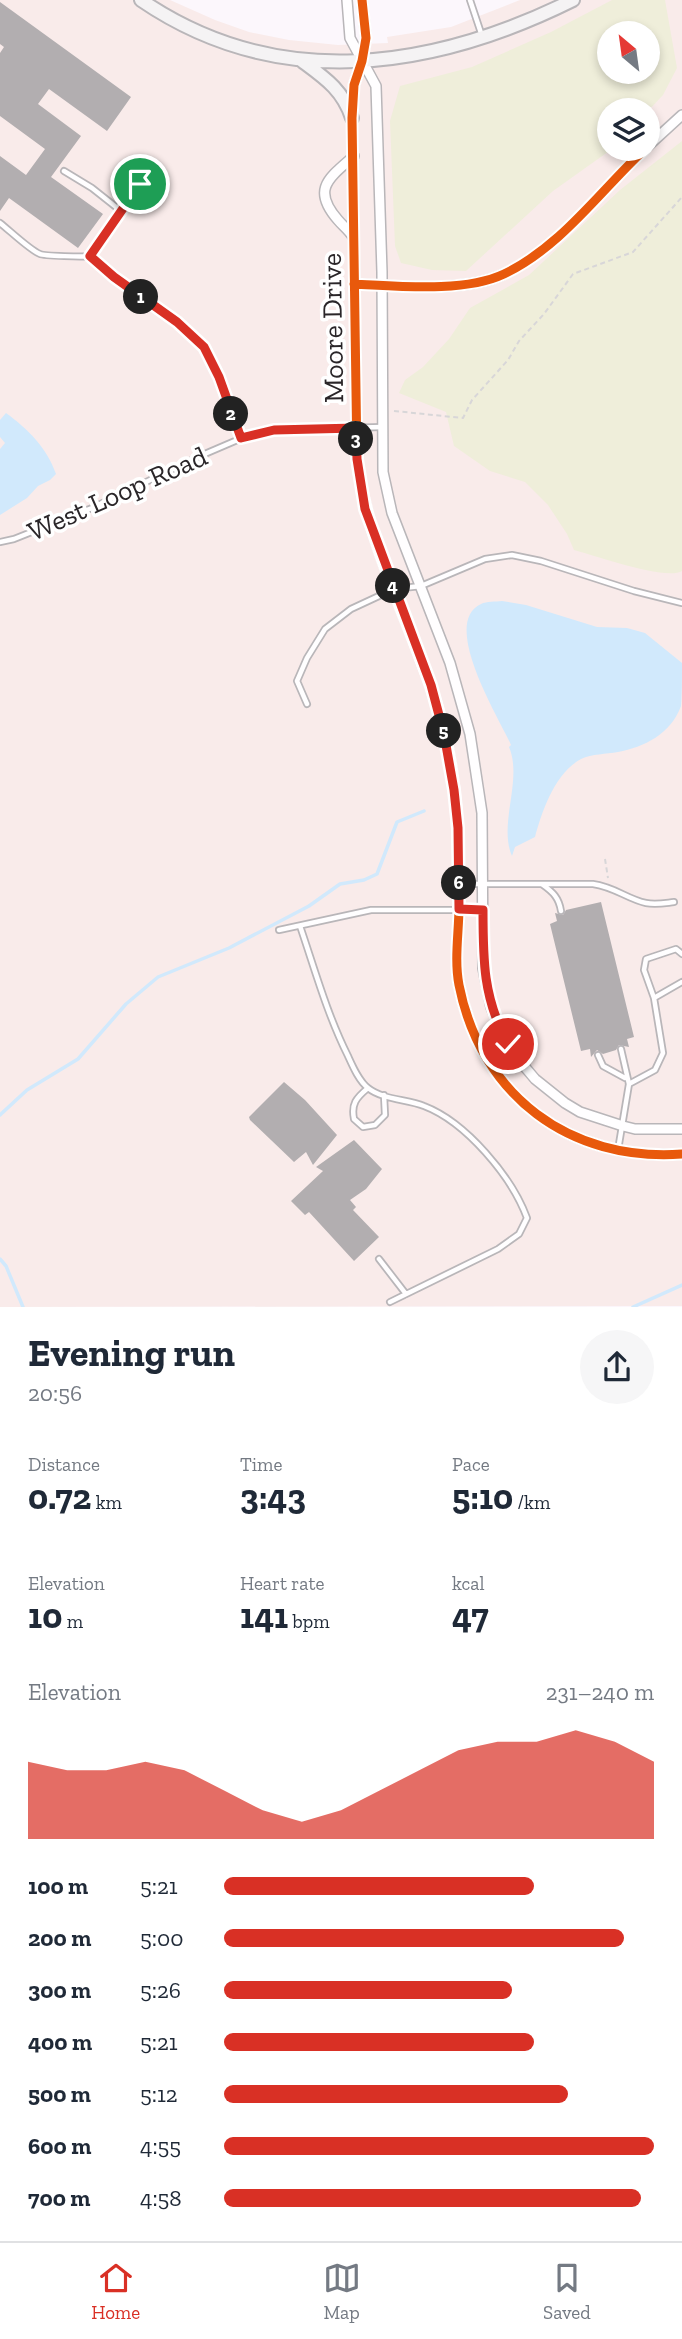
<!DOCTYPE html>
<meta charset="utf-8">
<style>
:root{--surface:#fff;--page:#f6f6f7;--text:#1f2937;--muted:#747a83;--line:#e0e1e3;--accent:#d93025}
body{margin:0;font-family:"Zilla Slab",serif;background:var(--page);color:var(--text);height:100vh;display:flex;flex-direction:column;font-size:26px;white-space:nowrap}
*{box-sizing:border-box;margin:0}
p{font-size:23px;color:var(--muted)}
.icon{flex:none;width:38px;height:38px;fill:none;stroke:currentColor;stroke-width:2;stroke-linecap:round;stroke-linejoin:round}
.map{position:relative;height:1307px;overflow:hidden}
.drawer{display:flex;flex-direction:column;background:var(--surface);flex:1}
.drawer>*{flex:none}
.needle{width:46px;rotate:331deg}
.tools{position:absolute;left:597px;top:21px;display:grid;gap:14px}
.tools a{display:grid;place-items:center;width:63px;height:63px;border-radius:50%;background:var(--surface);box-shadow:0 4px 10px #0003;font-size:35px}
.pin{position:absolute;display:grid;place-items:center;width:60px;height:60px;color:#fff;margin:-30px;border:4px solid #fff;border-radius:50%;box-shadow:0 2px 7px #0007}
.km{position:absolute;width:35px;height:35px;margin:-18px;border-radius:50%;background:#222;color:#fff;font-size:19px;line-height:35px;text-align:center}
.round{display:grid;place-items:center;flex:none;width:74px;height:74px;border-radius:37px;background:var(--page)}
.headline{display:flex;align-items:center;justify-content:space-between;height:119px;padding:0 28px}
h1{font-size:38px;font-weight:700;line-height:52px}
.figures{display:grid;grid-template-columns:repeat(3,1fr);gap:10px;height:119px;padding:7px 28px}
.figures div{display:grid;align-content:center}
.figures b{font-size:35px;font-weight:700}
.figures small{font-size:19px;font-weight:400}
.figures p{font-size:19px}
.chart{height:196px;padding:14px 28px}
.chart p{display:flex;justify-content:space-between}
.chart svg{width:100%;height:126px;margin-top:7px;fill:var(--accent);opacity:.7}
ul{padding:0 28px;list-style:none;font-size:23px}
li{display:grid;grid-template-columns:112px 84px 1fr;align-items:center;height:52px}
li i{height:18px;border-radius:9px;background:var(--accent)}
.menu{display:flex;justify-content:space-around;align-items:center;height:98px;border-top:2px solid var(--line);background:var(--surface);font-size:19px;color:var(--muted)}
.menu a{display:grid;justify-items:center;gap:4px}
.menu .current{color:var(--accent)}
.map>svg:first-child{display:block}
.commercial{fill:#f9ebea;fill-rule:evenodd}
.green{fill:#efeeda;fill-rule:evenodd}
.water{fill:#d1e9fc}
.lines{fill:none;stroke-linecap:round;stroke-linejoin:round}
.stream{stroke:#d1e9fc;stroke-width:3.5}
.building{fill:#b2aeb0}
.service-casing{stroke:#b9b6b9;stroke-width:8}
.minor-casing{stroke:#b9b6b9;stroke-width:12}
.secondary-casing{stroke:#b9b6b9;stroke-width:16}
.path{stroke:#d8d6d8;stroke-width:2;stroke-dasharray:5 3.5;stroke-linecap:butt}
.service{stroke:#fffeff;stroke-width:4.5}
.minor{stroke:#fffeff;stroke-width:9}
.secondary{stroke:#f5f3f4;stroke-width:12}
.cycleway-casing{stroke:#fff;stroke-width:13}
.cycleway{stroke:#e8590c;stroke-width:9}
.route-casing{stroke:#fff;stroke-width:14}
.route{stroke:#d93025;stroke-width:9}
.labels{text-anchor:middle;stroke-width:7;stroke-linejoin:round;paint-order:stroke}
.street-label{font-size:28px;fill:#2a2629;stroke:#fff}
</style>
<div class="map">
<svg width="682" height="1307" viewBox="0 0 682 1307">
<rect width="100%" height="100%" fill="#fcf7fc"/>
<path class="commercial" d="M0 0H170L215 20 249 32 289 40 338 45 388 43 387 37 451 27 520 0H682V1306L0 1307ZM609 33H648V72H609ZM609 110H648V149H609Z"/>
<path class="green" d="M612 0H665L677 68 663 95 648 111 609 110V149H612L553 191 466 271 432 270 401 263 395 246 390 121 400 86 472 67 551 32ZM609 33H648V72H609Z
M682 141V571C666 581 594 555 574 550L567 534 548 505 525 482 490 471 454 446 446 412 399 393 405 380 423 367 449 339 470 308 529 275 620 190Z"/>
<path class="water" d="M6 413C28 429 47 448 56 474L50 480 38 486 27 498 0 515V449L5 443 0 437V420Z
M502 601 526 605 597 627 627 628 645 633 682 663C682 676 682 694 681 706 671 734 644 747 618 752 606 754 592 754 581 759 555 773 542 811 535 837L515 847 512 856C498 824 523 780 509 747L511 745C501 721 439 623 481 604 487 601 495 602 502 601Z"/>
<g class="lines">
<path class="stream" d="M0 1115 27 1090 78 1059 126 1004 158 977 229 948 309 906 340 884 364 880 377 874 397 822 424 811
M0 1259 6 1266 23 1307
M633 1307 682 1285"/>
</g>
<path class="building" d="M0 2 131 97 107 131 49 89 38 104 81 136 51 177 103 214 78 248 9 198 0 211V156L26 175 45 149 0 116V53L4 47 0 44Z
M601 902 634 1037 627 1039 629 1047 619 1045 616 1050 603 1054 597 1050 591 1057 590 1049 581 1051 550 924 557 921 555 913 563 915 566 910Z
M284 1082 305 1100 337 1135 313 1165 306 1152 294 1162 250 1120 249 1117Z
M354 1140 382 1169 366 1189 350 1200 356 1207 353 1210 379 1237 354 1261 309 1212 305 1215 291 1201 323 1171 316 1167Z"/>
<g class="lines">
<defs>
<path id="service" d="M470 0 482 36
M64 171 92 188 121 211
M0 223C9 230 31 251 40 254 44 256 84 257 90 256L140 184
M90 256 114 277 177 322 204 347 219 377 241 438
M0 542 14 539 92 508 200 456 249 435 274 430 382 427
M307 704 297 681 307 658 325 629 351 609 394 589 421 586 485 559 512 555 541 561 634 591 682 603
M460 884H593C615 887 627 899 646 903 656 905 665 903 674 902
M543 885C553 892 559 898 561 911
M300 926C315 970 327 1014 348 1056 353 1067 359 1081 368 1088 383 1100 407 1099 424 1106 466 1122 512 1177 527 1218L519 1234 498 1249 390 1302
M279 930 371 910H482
M654 998 682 982
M598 1055 603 1066 625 1078
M629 1084 655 1070 663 1053 654 998 644 970 646 959 676 949 682 954
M368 1088C356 1098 351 1104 354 1119L363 1127 375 1125 385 1115 384 1095
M618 1150 629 1084 621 1049
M379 1259 406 1294"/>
<path id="minor" d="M347 0 350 38 376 86 382 272 383 472 392 513 450 663 470 734 482 813 483 968 491 1007 500 1029 519 1060 535 1079 565 1103 580 1112 623 1126 635 1129H682
M362 0 366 38 362 61 354 85 352 118 357 459C368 554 421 639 444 731 458 788 459 847 459 906 459 932 454 959 459 985 481 1096 570 1162 682 1154
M648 146 682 115
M353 237C349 230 343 226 338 220 311 189 329 178 354 156
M354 284C398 286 464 293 504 274 561 247 600 191 645 149"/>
<path id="secondary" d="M141 0C277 93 432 70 573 0
M302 61C325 78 343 90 352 118"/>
</defs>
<use href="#service" class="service-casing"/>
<use href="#minor" class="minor-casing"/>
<use href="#secondary" class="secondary-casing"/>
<path class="path" d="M394 411 463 418 472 400 508 360 519 341 544 314 573 274 633 252 682 197
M605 859 608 878"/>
<use href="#service" class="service"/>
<use href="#minor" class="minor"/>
<use href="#secondary" class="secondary"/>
<defs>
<path id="cycleway" d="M362 0 366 38 362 61 354 85 352 118 357 459C368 554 421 639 444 731 458 788 459 847 459 906 459 932 454 959 459 985 481 1096 570 1162 682 1154
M354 284C398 286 464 293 504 274 561 247 600 191 645 149"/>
</defs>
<use href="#cycleway" class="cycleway-casing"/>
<use href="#cycleway" class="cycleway"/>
</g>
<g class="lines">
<defs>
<path id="route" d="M140 184 90 256 114 277 177 322 204 347 219 377 241 438 274 430 356 428 357 459 365 509 431 685 444 734 454 790 458 828 459 909 483 910C483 960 483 998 508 1044"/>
</defs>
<use href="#route" class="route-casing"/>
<use href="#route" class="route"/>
</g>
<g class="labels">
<g class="street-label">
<text transform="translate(332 328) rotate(-91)" y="10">Moore Drive</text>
<text transform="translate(117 493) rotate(-24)" y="10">West Loop Road</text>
</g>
</g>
</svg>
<div class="tools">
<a><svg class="needle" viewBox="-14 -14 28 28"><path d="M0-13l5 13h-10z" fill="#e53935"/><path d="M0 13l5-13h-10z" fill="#747a83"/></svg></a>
<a><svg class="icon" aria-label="layers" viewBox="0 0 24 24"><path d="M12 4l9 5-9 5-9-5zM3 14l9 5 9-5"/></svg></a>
</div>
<div class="pin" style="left:140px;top:184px;background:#1e9e55"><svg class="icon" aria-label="arrive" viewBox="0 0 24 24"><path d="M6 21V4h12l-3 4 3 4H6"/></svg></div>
<div class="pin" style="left:508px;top:1044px;background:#d93025"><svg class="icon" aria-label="check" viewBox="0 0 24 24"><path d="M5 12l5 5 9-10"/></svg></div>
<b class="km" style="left:141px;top:297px">1</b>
<b class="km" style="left:231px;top:414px">2</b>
<b class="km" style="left:356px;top:439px">3</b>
<b class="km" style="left:393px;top:586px">4</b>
<b class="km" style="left:444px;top:731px">5</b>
<b class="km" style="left:459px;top:883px">6</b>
</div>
<section class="drawer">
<div class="headline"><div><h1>Evening run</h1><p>20:56</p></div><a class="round"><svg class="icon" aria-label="share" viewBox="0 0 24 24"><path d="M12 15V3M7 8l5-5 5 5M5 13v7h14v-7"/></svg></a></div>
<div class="figures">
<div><p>Distance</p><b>0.72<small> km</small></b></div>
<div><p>Time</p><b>3:43</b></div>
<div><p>Pace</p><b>5:10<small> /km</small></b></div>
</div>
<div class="figures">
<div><p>Elevation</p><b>10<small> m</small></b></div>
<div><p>Heart rate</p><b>141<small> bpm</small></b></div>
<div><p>kcal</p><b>47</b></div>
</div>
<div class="chart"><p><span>Elevation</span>231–240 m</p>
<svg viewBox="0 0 160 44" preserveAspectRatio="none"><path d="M0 44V17L10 20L20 20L30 17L40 20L50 27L60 34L70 38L80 34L90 27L100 20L110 13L120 10L130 10L140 6L150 10L160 17V44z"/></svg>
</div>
<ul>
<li><b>100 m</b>5:21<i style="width:72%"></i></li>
<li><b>200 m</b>5:00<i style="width:93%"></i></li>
<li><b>300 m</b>5:26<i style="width:67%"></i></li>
<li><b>400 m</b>5:21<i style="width:72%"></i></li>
<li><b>500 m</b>5:12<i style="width:80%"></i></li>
<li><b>600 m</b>4:55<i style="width:100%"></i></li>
<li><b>700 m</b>4:58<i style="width:97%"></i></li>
</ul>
</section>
<nav class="menu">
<a class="current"><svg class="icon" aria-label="home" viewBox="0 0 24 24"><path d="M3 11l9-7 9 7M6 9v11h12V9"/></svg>Home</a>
<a><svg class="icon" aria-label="map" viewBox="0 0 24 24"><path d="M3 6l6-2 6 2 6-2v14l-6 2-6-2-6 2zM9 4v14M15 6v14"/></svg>Map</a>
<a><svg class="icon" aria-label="saved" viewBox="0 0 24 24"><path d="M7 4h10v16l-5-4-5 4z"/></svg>Saved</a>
</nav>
